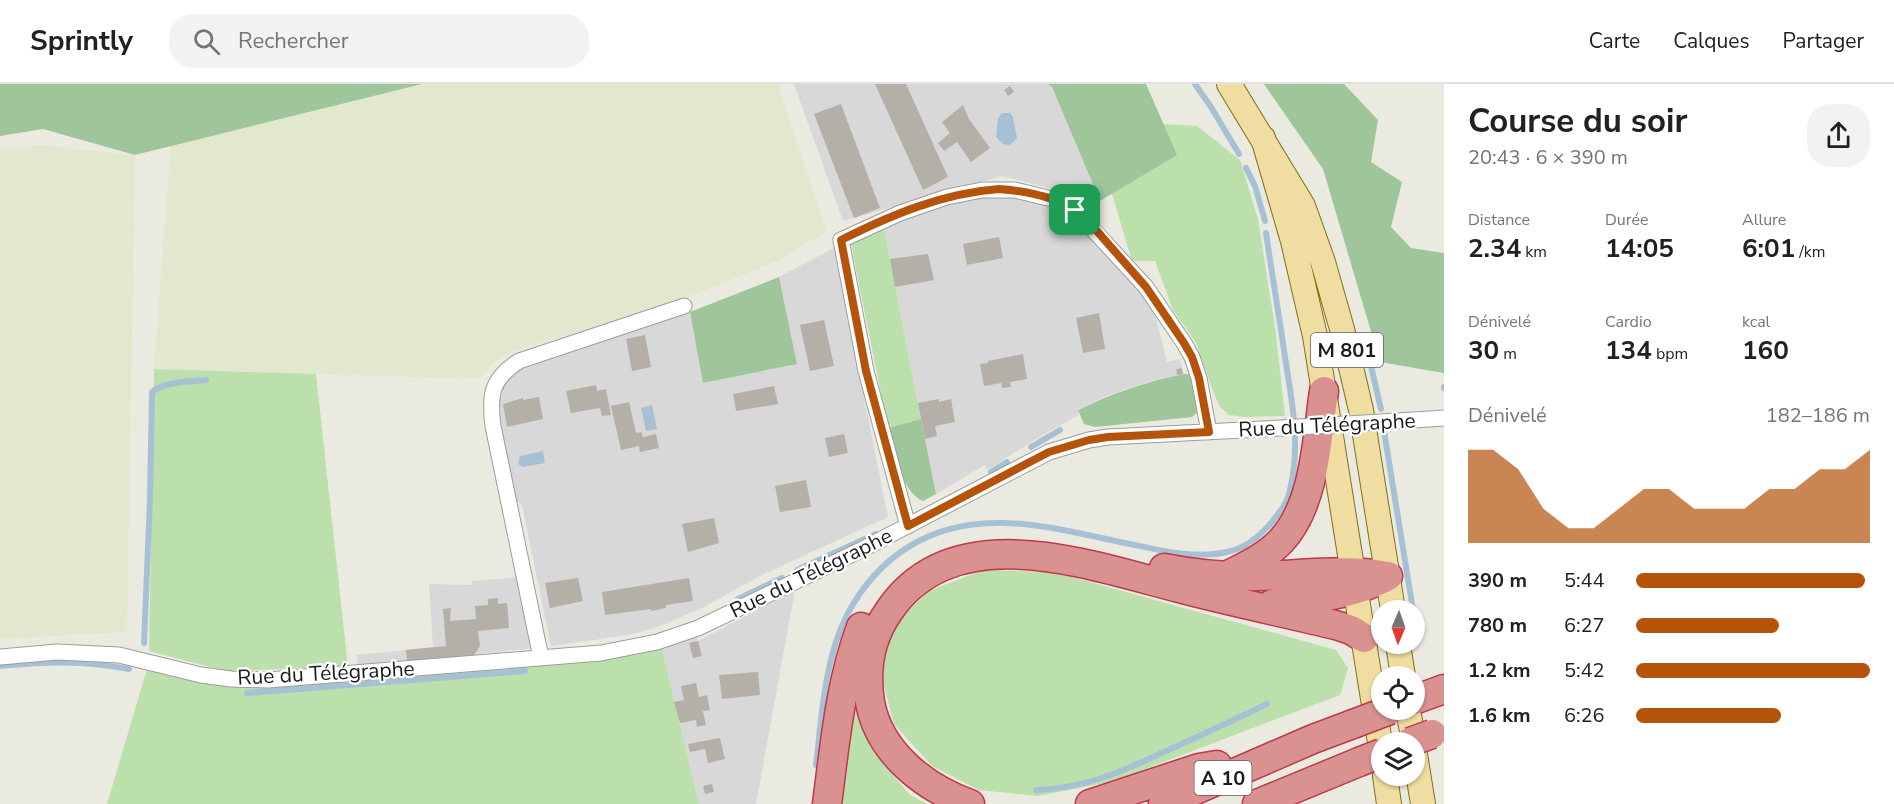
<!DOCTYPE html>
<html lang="fr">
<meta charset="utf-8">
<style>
:root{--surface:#fff;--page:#f2f2f2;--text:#202124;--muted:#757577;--line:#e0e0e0;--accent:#b45309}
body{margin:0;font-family:"Nunito Sans",sans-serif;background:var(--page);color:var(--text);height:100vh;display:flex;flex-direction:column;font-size:22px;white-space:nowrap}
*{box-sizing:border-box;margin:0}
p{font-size:20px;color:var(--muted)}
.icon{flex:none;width:33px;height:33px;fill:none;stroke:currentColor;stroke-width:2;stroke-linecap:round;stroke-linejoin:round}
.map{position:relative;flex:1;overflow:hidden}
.sheet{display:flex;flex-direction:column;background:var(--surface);width:450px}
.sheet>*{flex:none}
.needle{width:39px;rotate:182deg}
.fabs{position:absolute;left:1371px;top:516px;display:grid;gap:12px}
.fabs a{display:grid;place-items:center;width:54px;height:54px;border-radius:50%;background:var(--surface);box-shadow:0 2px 4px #0004;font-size:30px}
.pin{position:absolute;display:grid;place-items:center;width:51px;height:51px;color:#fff;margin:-26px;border-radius:12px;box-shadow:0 3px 9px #0006}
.round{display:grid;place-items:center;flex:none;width:63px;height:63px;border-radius:24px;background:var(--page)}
.head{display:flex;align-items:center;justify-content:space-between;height:102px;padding:0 24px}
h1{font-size:33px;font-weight:700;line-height:45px}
.stats{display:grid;grid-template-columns:repeat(3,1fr);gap:9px;height:102px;padding:6px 24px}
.stats div{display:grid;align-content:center}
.stats b{font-size:26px;font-weight:700}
.stats small{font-size:16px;font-weight:400}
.stats p{font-size:16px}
.chart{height:168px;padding:12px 24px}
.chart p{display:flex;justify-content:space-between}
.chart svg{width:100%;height:108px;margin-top:6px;fill:var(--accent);opacity:.7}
ul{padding:0 24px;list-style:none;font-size:20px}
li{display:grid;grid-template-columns:96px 72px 1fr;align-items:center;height:45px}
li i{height:15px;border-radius:8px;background:var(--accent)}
header{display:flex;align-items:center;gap:36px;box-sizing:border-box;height:84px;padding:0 30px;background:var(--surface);border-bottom:2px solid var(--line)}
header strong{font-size:28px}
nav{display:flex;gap:33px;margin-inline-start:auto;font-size:21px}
.search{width:420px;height:54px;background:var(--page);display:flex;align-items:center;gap:15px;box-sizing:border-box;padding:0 21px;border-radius:24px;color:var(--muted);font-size:22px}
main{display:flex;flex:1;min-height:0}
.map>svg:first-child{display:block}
.residential{fill:#d9d8d8}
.farmland{fill:#e1e8ce}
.grass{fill:#bce0ac}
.forest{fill:#9fc59b}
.water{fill:#a6c1d4}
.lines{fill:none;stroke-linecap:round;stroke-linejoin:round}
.stream{stroke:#a6c1d4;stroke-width:6}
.building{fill:#b4afa7}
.minor-casing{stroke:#9c9c9c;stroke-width:17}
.primary-casing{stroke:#807012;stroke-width:26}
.motorway-casing{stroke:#bf384c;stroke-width:31}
.minor{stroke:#fff;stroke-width:15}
.primary{stroke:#efdda2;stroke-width:24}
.motorway{stroke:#da9291;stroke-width:28}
.minor-bridge-casing{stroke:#9c9c9c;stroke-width:17;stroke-linecap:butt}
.motorway-bridge-casing{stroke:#bf384c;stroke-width:31;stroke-linecap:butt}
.minor-bridge{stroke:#fff;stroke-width:15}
.motorway-bridge{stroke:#da9291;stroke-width:28}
.route-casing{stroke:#fff;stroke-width:12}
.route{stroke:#b45309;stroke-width:8}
.labels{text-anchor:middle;stroke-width:4.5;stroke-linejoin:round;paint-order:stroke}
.shield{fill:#fff;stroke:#5f5f5f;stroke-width:1.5}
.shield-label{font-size:20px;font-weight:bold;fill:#1b1b1b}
.street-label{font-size:21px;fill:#1b1b1b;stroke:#fff}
</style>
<header>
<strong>Sprintly</strong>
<div class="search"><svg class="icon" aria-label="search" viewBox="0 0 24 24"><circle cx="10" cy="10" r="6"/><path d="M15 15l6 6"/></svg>Rechercher</div>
<nav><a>Carte</a><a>Calques</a><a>Partager</a></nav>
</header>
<main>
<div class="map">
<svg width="1444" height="720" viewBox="0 0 1444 720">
<rect width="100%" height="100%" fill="#ebeae1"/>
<path class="residential" d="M794 0H1048L1052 3 1100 117 1002 92 843 137Z
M1015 110 1071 127 1152 218 1160 233 1156 234 1167 278 1180 275 1182 284 1176 285 1177 291 1144 299 1106 312 1078 325 1079 331 1046 349 987 386 985 381 936 410 883 140 949 116Z
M834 164 888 433 760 492 700 525 655 544 629 551 551 562 522 421 515 416 491 295 690 228 704 299 797 280 779 193Z
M519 493 534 564 358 582 357 571 433 563 429 500 472 501V497Z
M795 506 756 720H699L662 565 697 552 698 557Z"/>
<path class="farmland" d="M383 0H777L827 147 777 177 678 217 514 267 494 278 479 295 154 285 172 44Z
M39 61 135 71 127 548 0 555V66Z"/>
<path class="grass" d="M1164 40 1197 42 1240 76 1258 135 1276 250 1285 332 1245 333 1229 331 1220 323 1214 310 1196 259 1173 226 1155 177H1132L1112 110Z
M883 140 921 335 888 344 851 160Z
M154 285 316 290 348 583 225 587 149 567Z
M984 486 1054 488 1336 566 1348 584 1340 611 1111 698 1038 712 979 706 932 682 894 640 881 590 894 542 928 507Z
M662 565 699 720H107L149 578 215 600 598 574Z
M857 613 868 657 893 691 910 711 927 720H840L846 663Z"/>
<path class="forest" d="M0 0H422L135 71 43 45 0 52Z
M1048 0H1146L1177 71 1100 117 1052 3Z
M1264 0H1344L1378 36 1371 78 1402 98 1391 143 1411 164 1444 169V289L1380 278 1323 85Z
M779 193 797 280 703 299 690 228Z
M1183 290H1190L1193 292 1199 327 1192 333 1095 343 1084 340 1078 326C1112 309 1146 298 1183 290Z
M921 335 936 410 923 417C901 408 893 364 888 344Z"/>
<path class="water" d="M1002 29H1010L1013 33 1017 54 1010 61 1003 60 996 53 998 34Z
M652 321 657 345 646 347 641 324Z
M543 367 545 379 523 383 518 380 520 372Z"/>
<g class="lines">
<path class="stream" d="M1195 0 1211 23 1239 70
M1246 84 1255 102 1265 137
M1371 282 1381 325
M1444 303V304
M1384 347 1413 526
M1031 363 1060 346
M991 388 1007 378
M797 486 876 450
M738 515 782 494
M1414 533 1417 546
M144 559 150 415 152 308C165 297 189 298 206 296
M0 582C48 578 81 576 129 585
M247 609 525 587
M816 681C822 632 824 576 847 531 878 472 930 439 997 439 1038 438 1089 452 1130 460 1163 467 1197 476 1231 467 1247 463 1261 451 1272 438 1279 429 1288 418 1290 406 1301 361 1292 318 1285 273 1279 231 1272 190 1266 149
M1036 706C1090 704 1127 685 1175 663 1206 649 1236 635 1267 620"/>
</g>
<path class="building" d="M875 0H906L948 93 923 106Z
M1010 2 1014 8 1008 12 1004 6Z
M841 20 880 124 854 134 814 30Z
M963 21 969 35 990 64 971 78 957 58 944 67 938 59 950 49 942 38Z
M999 153 1003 174 967 181 963 160Z
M928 170 934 196 895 203 890 175Z
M1099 229 1105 265 1083 269 1076 234Z
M824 236 834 282 810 287 800 241Z
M645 251 651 283 632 287 626 255Z
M1023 270 1027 295 1010 298 1011 303 1002 304 1001 299 984 302 980 280 988 279V277Z
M1182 284 1183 290 1177 291 1176 285Z
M596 301 597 307 606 305 611 331 602 332 600 324 571 329 566 307Z
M774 302 778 320 736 327 733 310Z
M539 313 543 335 507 343 503 320 523 314V316Z
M939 315V318L951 315 955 338 935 342 937 352 925 355 918 319Z
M629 318 636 349 641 348 643 353 656 350 659 364 640 368 639 362 621 366 611 322Z
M844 350 848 369 829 373 825 354Z
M806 396 811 423 780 428 775 402Z
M714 434 719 459 688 468 682 440Z
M578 494 583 517 550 524 545 499Z
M689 494 693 517 666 521V524L651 527V525L605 531 602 508Z
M498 514V520L507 519 509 544 478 547 480 562 474 571 407 577 406 566 446 562 443 525 451 524 450 537 476 535 475 522 488 521V515Z
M698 557 702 572 693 574 689 559Z
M758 588 760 611 722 615 719 591Z
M696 599 699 613 707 611 710 626 703 627 706 641 697 643 696 636 680 639 674 618 684 616 681 602Z
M720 654 725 675 708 679 705 665 690 668 688 660Z
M712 700 714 708 705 710 703 702Z"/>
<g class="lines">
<defs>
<path id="minor" d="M1414 336 1444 334
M908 442 866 287 841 156 900 129 947 113 982 106H1015L1052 115 1075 126 1146 203 1184 259 1192 273 1199 294 1209 348
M0 573 57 568 119 571 201 591 231 595 268 596 601 569 657 558 698 544 863 465 1049 368 1089 356 1108 353 1281 344
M541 574 493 342C489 311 491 295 519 277L684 222"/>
<path id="primary" d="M1229 0 1303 122 1323 178 1342 245 1361 326 1393 526
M1263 54 1293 157 1315 252 1382 671
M1398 560 1403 592
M1408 626 1414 658
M1414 664 1423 720
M1385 692 1389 720"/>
<path id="motorway" d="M1164 484C1194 490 1227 493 1257 492 1301 491 1344 484 1388 492
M1230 490C1248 481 1267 472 1281 457 1315 421 1317 355 1324 307
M1272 520C1314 513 1348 513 1388 492
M1414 616 1444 605
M827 720C835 660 840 599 861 543
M970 720C925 704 879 669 870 618 865 586 870 554 889 527 954 431 1089 481 1179 504 1232 518 1286 529 1339 542L1351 546 1364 554
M1090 720 1199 684 1217 681
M1163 720 1313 655 1353 640
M1257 720 1359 678"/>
</defs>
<use href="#minor" class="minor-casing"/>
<use href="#primary" class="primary-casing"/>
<use href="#motorway" class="motorway-casing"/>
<use href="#minor" class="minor"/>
<use href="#primary" class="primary"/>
<use href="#motorway" class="motorway"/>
<defs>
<path id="minor-bridge" d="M1281 344 1414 336"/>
<path id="motorway-bridge" d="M1353 640 1390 626
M1410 658 1432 650
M1359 678 1382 669"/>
</defs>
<use href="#minor-bridge" class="minor-bridge-casing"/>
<use href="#motorway-bridge" class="motorway-bridge-casing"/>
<use href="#minor-bridge" class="minor-bridge"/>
<use href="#motorway-bridge" class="motorway-bridge"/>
</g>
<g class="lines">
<defs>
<path id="route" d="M999 105C1027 107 1059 114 1082 130L1146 203 1184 259 1192 273 1199 294 1209 348 1108 353 1089 356 1049 368 908 442 866 287 841 156C891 131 943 109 999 105Z"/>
</defs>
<use href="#route" class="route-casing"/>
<use href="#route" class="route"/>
</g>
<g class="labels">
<g class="shield">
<rect x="1311" y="249" width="72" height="34" rx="4.5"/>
<rect x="1194.5" y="677" width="57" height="34" rx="4.5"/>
</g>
<g class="shield-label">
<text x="1347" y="273">M 801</text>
<text x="1223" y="701">A 10</text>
</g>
<g class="street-label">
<text transform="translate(1327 341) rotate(-3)" y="7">Rue du Télégraphe</text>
<text transform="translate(811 489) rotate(-26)" y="7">Rue du Télégraphe</text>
<text transform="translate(326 589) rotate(-3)" y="7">Rue du Télégraphe</text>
</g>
</g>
</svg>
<div class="fabs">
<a><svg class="needle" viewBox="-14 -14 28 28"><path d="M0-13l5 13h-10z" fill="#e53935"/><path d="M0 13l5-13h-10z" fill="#757577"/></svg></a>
<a><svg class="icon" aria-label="locate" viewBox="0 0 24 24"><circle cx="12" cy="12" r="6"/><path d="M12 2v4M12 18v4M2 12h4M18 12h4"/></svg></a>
<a><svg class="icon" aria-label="layers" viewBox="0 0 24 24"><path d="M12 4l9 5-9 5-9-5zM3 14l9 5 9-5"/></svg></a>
</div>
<div class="pin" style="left:1075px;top:126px;background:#1e9e55"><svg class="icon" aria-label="arrive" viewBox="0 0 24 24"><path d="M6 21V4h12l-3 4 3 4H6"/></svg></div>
</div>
<section class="sheet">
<div class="head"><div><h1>Course du soir</h1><p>20:43 · 6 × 390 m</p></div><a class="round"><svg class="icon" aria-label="share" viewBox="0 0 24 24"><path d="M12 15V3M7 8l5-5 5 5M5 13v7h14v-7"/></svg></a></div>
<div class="stats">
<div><p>Distance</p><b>2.34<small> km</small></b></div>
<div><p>Durée</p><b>14:05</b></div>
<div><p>Allure</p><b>6:01<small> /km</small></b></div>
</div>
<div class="stats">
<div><p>Dénivelé</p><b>30<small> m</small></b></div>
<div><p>Cardio</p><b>134<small> bpm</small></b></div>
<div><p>kcal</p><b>160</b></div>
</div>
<div class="chart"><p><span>Dénivelé</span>182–186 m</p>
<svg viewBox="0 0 160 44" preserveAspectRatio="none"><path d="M0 44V6L10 6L20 14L30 30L40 38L50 38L60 30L70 22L80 22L90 30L100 30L110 30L120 22L130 22L140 14L150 14L160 6V44z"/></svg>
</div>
<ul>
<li><b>390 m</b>5:44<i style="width:98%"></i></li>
<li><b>780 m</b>6:27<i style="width:61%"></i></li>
<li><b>1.2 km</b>5:42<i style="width:100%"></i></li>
<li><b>1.6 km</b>6:26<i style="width:62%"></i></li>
</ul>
</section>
</main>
